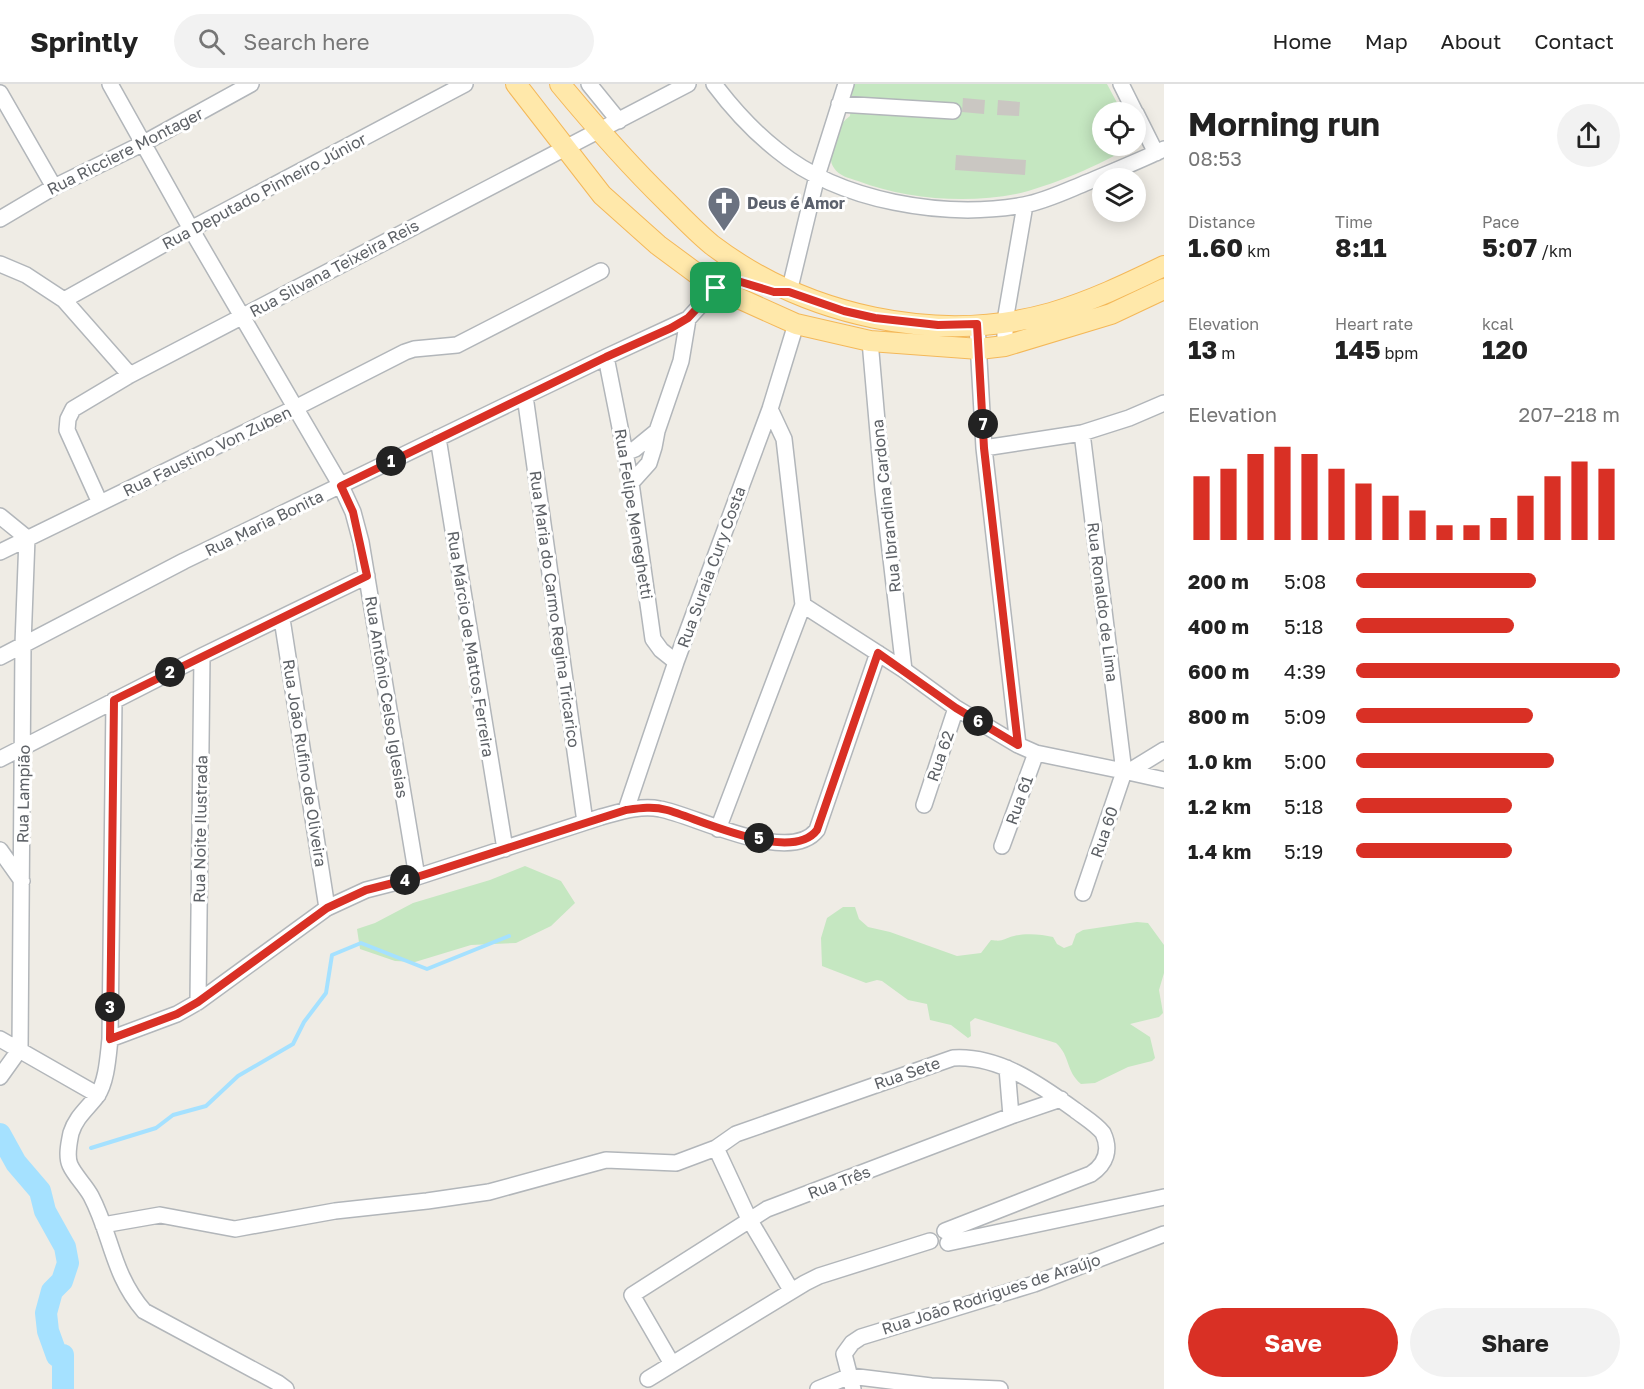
<!DOCTYPE html>
<meta charset="utf-8">
<style>
:root{--surface:#fff;--page:#f2f2f2;--text:#222;--muted:#767676;--line:#e0e0e0;--accent:#d93025}
body{margin:0;font-family:"Golos Text",sans-serif;background:var(--page);color:var(--text);height:100vh;display:flex;flex-direction:column;font-size:22px;white-space:nowrap}
*{box-sizing:border-box;margin:0}
p{font-size:20px;color:var(--muted)}
.icon{flex:none;width:33px;height:33px;fill:none;stroke:currentColor;stroke-width:2;stroke-linecap:round;stroke-linejoin:round}
.map{position:relative;flex:1;overflow:hidden}
.side{display:flex;flex-direction:column;background:var(--surface);width:480px}
.side>*{flex:none}
.tools{position:absolute;left:1092px;top:18px;display:grid;gap:12px}
.tools a{display:grid;place-items:center;width:54px;height:54px;border-radius:50%;background:var(--surface);box-shadow:0 3px 15px #0003;font-size:30px}
.pin{position:absolute;display:grid;place-items:center;width:51px;height:51px;color:#fff;margin:-26px;border-radius:12px;box-shadow:0 3px 9px #0006}
.km{position:absolute;width:30px;height:30px;margin:-15px;border-radius:50%;background:#222;color:#fff;font-size:16px;line-height:30px;text-align:center}
.round{display:grid;place-items:center;flex:none;width:63px;height:63px;border-radius:32px;background:var(--page)}
.head{display:flex;align-items:center;justify-content:space-between;height:102px;padding:0 24px}
h1{font-size:33px;font-weight:700;line-height:45px}
.stats{display:grid;grid-template-columns:repeat(3,1fr);gap:9px;height:102px;padding:6px 24px}
.stats div{display:grid;align-content:center}
.stats b{font-size:26px;font-weight:700}
.stats small{font-size:16px;font-weight:400}
.stats p{font-size:16px}
.chart{height:168px;padding:12px 24px}
.chart p{display:flex;justify-content:space-between}
.chart svg{width:100%;height:108px;margin-top:6px;stroke:var(--accent);stroke-width:6}
.primary-button{display:flex;gap:12px;margin-top:auto;padding:12px 24px}
.primary-button a{flex:1;height:69px;border-radius:36px;background:var(--accent);color:#fff;font-size:24px;font-weight:700;line-height:69px;text-align:center}
.primary-button a+a{background:var(--page);color:var(--text)}
ul{padding:0 24px;list-style:none;font-size:20px}
li{display:grid;grid-template-columns:96px 72px 1fr;align-items:center;height:45px}
li i{height:15px;border-radius:8px;background:var(--accent)}
header{display:flex;align-items:center;gap:36px;box-sizing:border-box;height:84px;padding:0 30px;background:var(--surface);border-bottom:2px solid var(--line)}
header strong{font-size:28px}
nav{display:flex;gap:33px;margin-inline-start:auto;font-size:21px}
.search{width:420px;height:54px;background:var(--page);display:flex;align-items:center;gap:15px;box-sizing:border-box;padding:0 21px;border-radius:33px;color:var(--muted);font-size:22px}
main{display:flex;flex:1;min-height:0}
.map>svg:first-child{display:block}
.green{fill:#c5e7c1}
.lines{fill:none;stroke-linecap:round;stroke-linejoin:round}
.stream{stroke:#a5e1ff;stroke-width:4}
.river{stroke:#a5e1ff;stroke-width:22}
.building{fill:#cac7c2}
.minor-casing{stroke:#b2b6ba;stroke-width:18}
.major-casing{stroke:#f4b859;stroke-width:22}
.minor{stroke:#fff;stroke-width:15}
.major{stroke:#ffe8aa;stroke-width:20}
.route-casing{stroke:#fff;stroke-width:12}
.route{stroke:#d93025;stroke-width:8}
.labels{text-anchor:middle;stroke-width:6;stroke-linejoin:round;paint-order:stroke}
.street-label{font-size:16px;fill:#5d6166;stroke:#fff}
.worship-label{font-size:16px;font-weight:bold;fill:#5b616d;stroke:#fff;text-anchor:start}
</style>
<header>
<strong>Sprintly</strong>
<div class="search"><svg class="icon" aria-label="search" viewBox="0 0 24 24"><circle cx="10" cy="10" r="6"/><path d="M15 15l6 6"/></svg>Search here</div>
<nav><a>Home</a><a>Map</a><a>About</a><a>Contact</a></nav>
</header>
<main>
<div class="map">
<svg width="1164" height="1305" viewBox="0 0 1164 1305">
<rect width="100%" height="100%" fill="#efece5"/>
<path class="green" d="M853 0H1107L1122 28H1102V62H1130C1107 79 1045 104 1016 110 966 120 905 115 858 97 849 94 839 92 834 84 829 77 831 71 833 63 836 49 838 41 850 32Z
M525 782 561 797 575 819 551 842 516 859 471 861 415 878 395 877 360 865 357 845 375 839 413 819 490 796Z
M843 823H855L859 835 868 843 890 848 957 872 981 869 991 856C1004 858 1002 855 1014 852 1024 849 1042 850 1053 853L1057 860 1064 864 1072 861 1076 850 1083 846 1137 838 1148 839 1164 861V889L1159 906 1163 929 1159 933 1130 940 1150 953 1155 974 1152 977 1128 983 1095 999 1081 1000C1065 986 1071 973 1056 959L975 934 970 938 971 952 968 954 951 941 930 936 927 920 908 916 882 897 877 896 866 899 822 882 821 854 827 834Z"/>
<g class="lines">
<path class="stream" d="M91 1064 156 1044 173 1031 206 1022 238 992 293 960 304 938 326 909 332 871 361 859 427 885 509 852"/>
<path class="river" d="M0 1050 16 1079 40 1107 45 1127 65 1163 68 1179 62 1197 52 1207 46 1229 48 1247 57 1272 63 1271V1305"/>
</g>
<path class="building" d="M963 14 985 16 984 30 962 28Z
M998 16 1020 18 1019 32 997 31Z
M956 71 1026 76 1025 91 955 86Z"/>
<g class="lines">
<defs>
<path id="minor" d="M110 0 191 145 341 402 353 428 361 458 417 793
M589 0 619 37
M714 0C732 24 753 47 777 66 840 118 945 135 1024 121 1046 117 1068 106 1088 98 1114 87 1139 77 1164 65
M1121 0 1135 28
M0 9 54 103
M839 20 953 27
M1136 29 1156 69
M0 135 54 103 142 60 251 0
M0 180 26 191 64 216 130 291
M789 208 817 92 846 0
M64 216 191 145 465 0
M977 240 984 364 1018 661
M870 257 883 406 904 586
M1005 262V237L1025 121
M606 273 631 399 653 555 661 566 676 578
M525 312 585 738
M1082 349 1124 688 1083 809
M438 354 505 765
M984 364 1082 349 1129 334 1164 319
M625 369 635 365 657 347
M631 399 649 379 654 363 657 347 681 277 688 235
M100 419 67 346 68 335 73 325 130 291 688 0
M0 432 27 454
M0 468 301 321 405 268 414 265 457 261 601 187
M803 521 904 586 956 624 1018 661 1036 669 1128 688 1164 666
M282 535 327 824
M0 573 184 477 606 273 688 235 716 204
M114 616 110 955C108 972 107 997 97 1012 87 1025 76 1033 71 1049 69 1059 66 1072 70 1081 75 1092 85 1101 91 1112 112 1152 112 1190 144 1227L278 1299 286 1305
M0 675 202 572 367 492
M1128 688 1164 696
M924 721 956 624
M626 726 676 578 770 325 796 240
M718 745 803 521 784 355 770 325
M1002 762 1036 669
M0 766 22 797
M198 918 202 572
M0 955 98 1011
M110 955 177 930 198 918 327 824 366 806 417 793 601 733C620 728 640 721 660 725 695 731 789 782 817 746L878 569
M1007 984 1011 1032
M0 993 20 965 23 560 27 454
M716 1064 749 1135 791 1206
M103 1141 160 1131 235 1145 335 1127 427 1117 489 1108 606 1076 676 1079 716 1064 736 1050 953 974C998 971 1039 1000 1075 1026 1084 1033 1096 1040 1103 1049 1111 1066 1106 1080 1091 1090L945 1147
M948 1159 1164 1113
M672 1280 632 1211 767 1125 1011 1032 1061 1015
M648 1295 805 1199 819 1192 930 1157
M818 1305 850 1292 931 1302 1000 1305
M853 1305 844 1270 852 1259 861 1253 1034 1200 1164 1150"/>
<path id="major" d="M516 0 602 111 658 161 716 204 796 240 870 257 979 265 1005 262 1111 230 1164 205
M560 0C594 41 628 80 666 117 681 132 696 148 712 161 806 232 937 261 1051 229 1091 217 1127 200 1164 182"/>
</defs>
<use href="#minor" class="minor-casing"/>
<use href="#major" class="major-casing"/>
<use href="#minor" class="minor"/>
<use href="#major" class="major"/>
</g>
<g class="lines">
<defs>
<path id="route" d="M741 198 774 208H789L844 227 875 234 938 241 977 240 984 364 1018 661 956 624 878 569 817 746C791 780 700 735 667 726 653 722 640 724 626 726L417 793 366 806 327 824 198 918 177 930 110 955 114 616 367 492 353 428 341 402 606 273 671 244 688 234 716 204Z"/>
</defs>
<use href="#route" class="route-casing"/>
<use href="#route" class="route"/>
</g>
<defs>
<symbol id="church-pin" viewBox="-11 -11 22 30"><path d="M0 17L-7.5 6A9.5 9.5 0 1 1 7.5 6Z" fill="#6b7280" stroke="#fff"/><path d="M-1.2-6h2.4v3.5h3.3v2.4h-3.3V6h-2.4V-.1h-3.3v-2.4h3.3Z" fill="#fff"/></symbol>
</defs>
<g fill-rule="evenodd">
<use href="#church-pin" x="705" y="100" width="38" height="52"/>
</g>
<g class="labels">
<g class="street-label">
<text transform="translate(125 67) rotate(-27)" y="6">Rua Ricciere Montager</text>
<text transform="translate(264 107) rotate(-28)" y="6">Rua Deputado Pinheiro Júnior</text>
<text transform="translate(334 184) rotate(-28)" y="6">Rua Silvana Teixeira Reis</text>
<text transform="translate(207 367) rotate(-26)" y="6">Rua Faustino Von Zuben</text>
<text transform="translate(886 422) rotate(-96)" y="6">Rua Ibrandina Cardona</text>
<text transform="translate(634 430) rotate(81)" y="6">Rua Felipe Meneghetti</text>
<text transform="translate(264 439) rotate(-26)" y="6">Rua Maria Bonita</text>
<text transform="translate(711 483) rotate(-70)" y="6">Rua Suraia Cury Costa</text>
<text transform="translate(1103 518) rotate(83)" y="6">Rua Ronaldo de Lima</text>
<text transform="translate(555 525) rotate(82)" y="6">Rua Maria do Carmo Regina Tricarico</text>
<text transform="translate(471 560) rotate(81)" y="6">Rua Márcio de Mattos Ferreira</text>
<text transform="translate(387 613) rotate(81)" y="6">Rua Antônio Celso Iglesias</text>
<text transform="translate(940 672) rotate(-71)" y="6">Rua 62</text>
<text transform="translate(305 679) rotate(81)" y="6">Rua João Rufino de Oliveira</text>
<text transform="translate(23 710) rotate(-89)" y="6">Rua Lampião</text>
<text transform="translate(1019 716) rotate(-70)" y="6">Rua 61</text>
<text transform="translate(200 745) rotate(-89)" y="6">Rua Noite Ilustrada</text>
<text transform="translate(1104 748) rotate(-71)" y="6">Rua 60</text>
<text transform="translate(907 989) rotate(-19)" y="6">Rua Sete</text>
<text transform="translate(839 1098) rotate(-21)" y="6">Rua Três</text>
<text transform="translate(991 1210) rotate(-18)" y="6">Rua João Rodrigues de Araújo</text>
</g>
<g class="worship-label">
<text x="747" y="125">Deus é Amor</text>
</g>
</g>
</svg>
<div class="tools">
<a><svg class="icon" aria-label="locate" viewBox="0 0 24 24"><circle cx="12" cy="12" r="6"/><path d="M12 2v4M12 18v4M2 12h4M18 12h4"/></svg></a>
<a><svg class="icon" aria-label="layers" viewBox="0 0 24 24"><path d="M12 4l9 5-9 5-9-5zM3 14l9 5 9-5"/></svg></a>
</div>
<div class="pin" style="left:716px;top:204px;background:#1e9e55"><svg class="icon" aria-label="arrive" viewBox="0 0 24 24"><path d="M6 21V4h12l-3 4 3 4H6"/></svg></div>
<b class="km" style="left:391px;top:377px">1</b>
<b class="km" style="left:170px;top:588px">2</b>
<b class="km" style="left:110px;top:923px">3</b>
<b class="km" style="left:405px;top:796px">4</b>
<b class="km" style="left:759px;top:754px">5</b>
<b class="km" style="left:978px;top:637px">6</b>
<b class="km" style="left:983px;top:340px">7</b>
</div>
<section class="side">
<div class="head"><div><h1>Morning run</h1><p>08:53</p></div><a class="round"><svg class="icon" aria-label="share" viewBox="0 0 24 24"><path d="M12 15V3M7 8l5-5 5 5M5 13v7h14v-7"/></svg></a></div>
<div class="stats">
<div><p>Distance</p><b>1.60<small> km</small></b></div>
<div><p>Time</p><b>8:11</b></div>
<div><p>Pace</p><b>5:07<small> /km</small></b></div>
</div>
<div class="stats">
<div><p>Elevation</p><b>13<small> m</small></b></div>
<div><p>Heart rate</p><b>145<small> bpm</small></b></div>
<div><p>kcal</p><b>120</b></div>
</div>
<div class="chart"><p><span>Elevation</span>207–218 m</p>
<svg viewBox="0 0 160 44" preserveAspectRatio="none"><path d="M5 44V18M15 44V15M25 44V9M35 44V6M45 44V9M55 44V15M65 44V21M75 44V26M85 44V32M95 44V38M105 44V38M115 44V35M125 44V26M135 44V18M145 44V12M155 44V15"/></svg>
</div>
<ul>
<li><b>200 m</b>5:08<i style="width:68%"></i></li>
<li><b>400 m</b>5:18<i style="width:60%"></i></li>
<li><b>600 m</b>4:39<i style="width:100%"></i></li>
<li><b>800 m</b>5:09<i style="width:67%"></i></li>
<li><b>1.0 km</b>5:00<i style="width:75%"></i></li>
<li><b>1.2 km</b>5:18<i style="width:59%"></i></li>
<li><b>1.4 km</b>5:19<i style="width:59%"></i></li>
</ul>
<div class="primary-button"><a>Save</a><a>Share</a></div>
</section>
</main>
